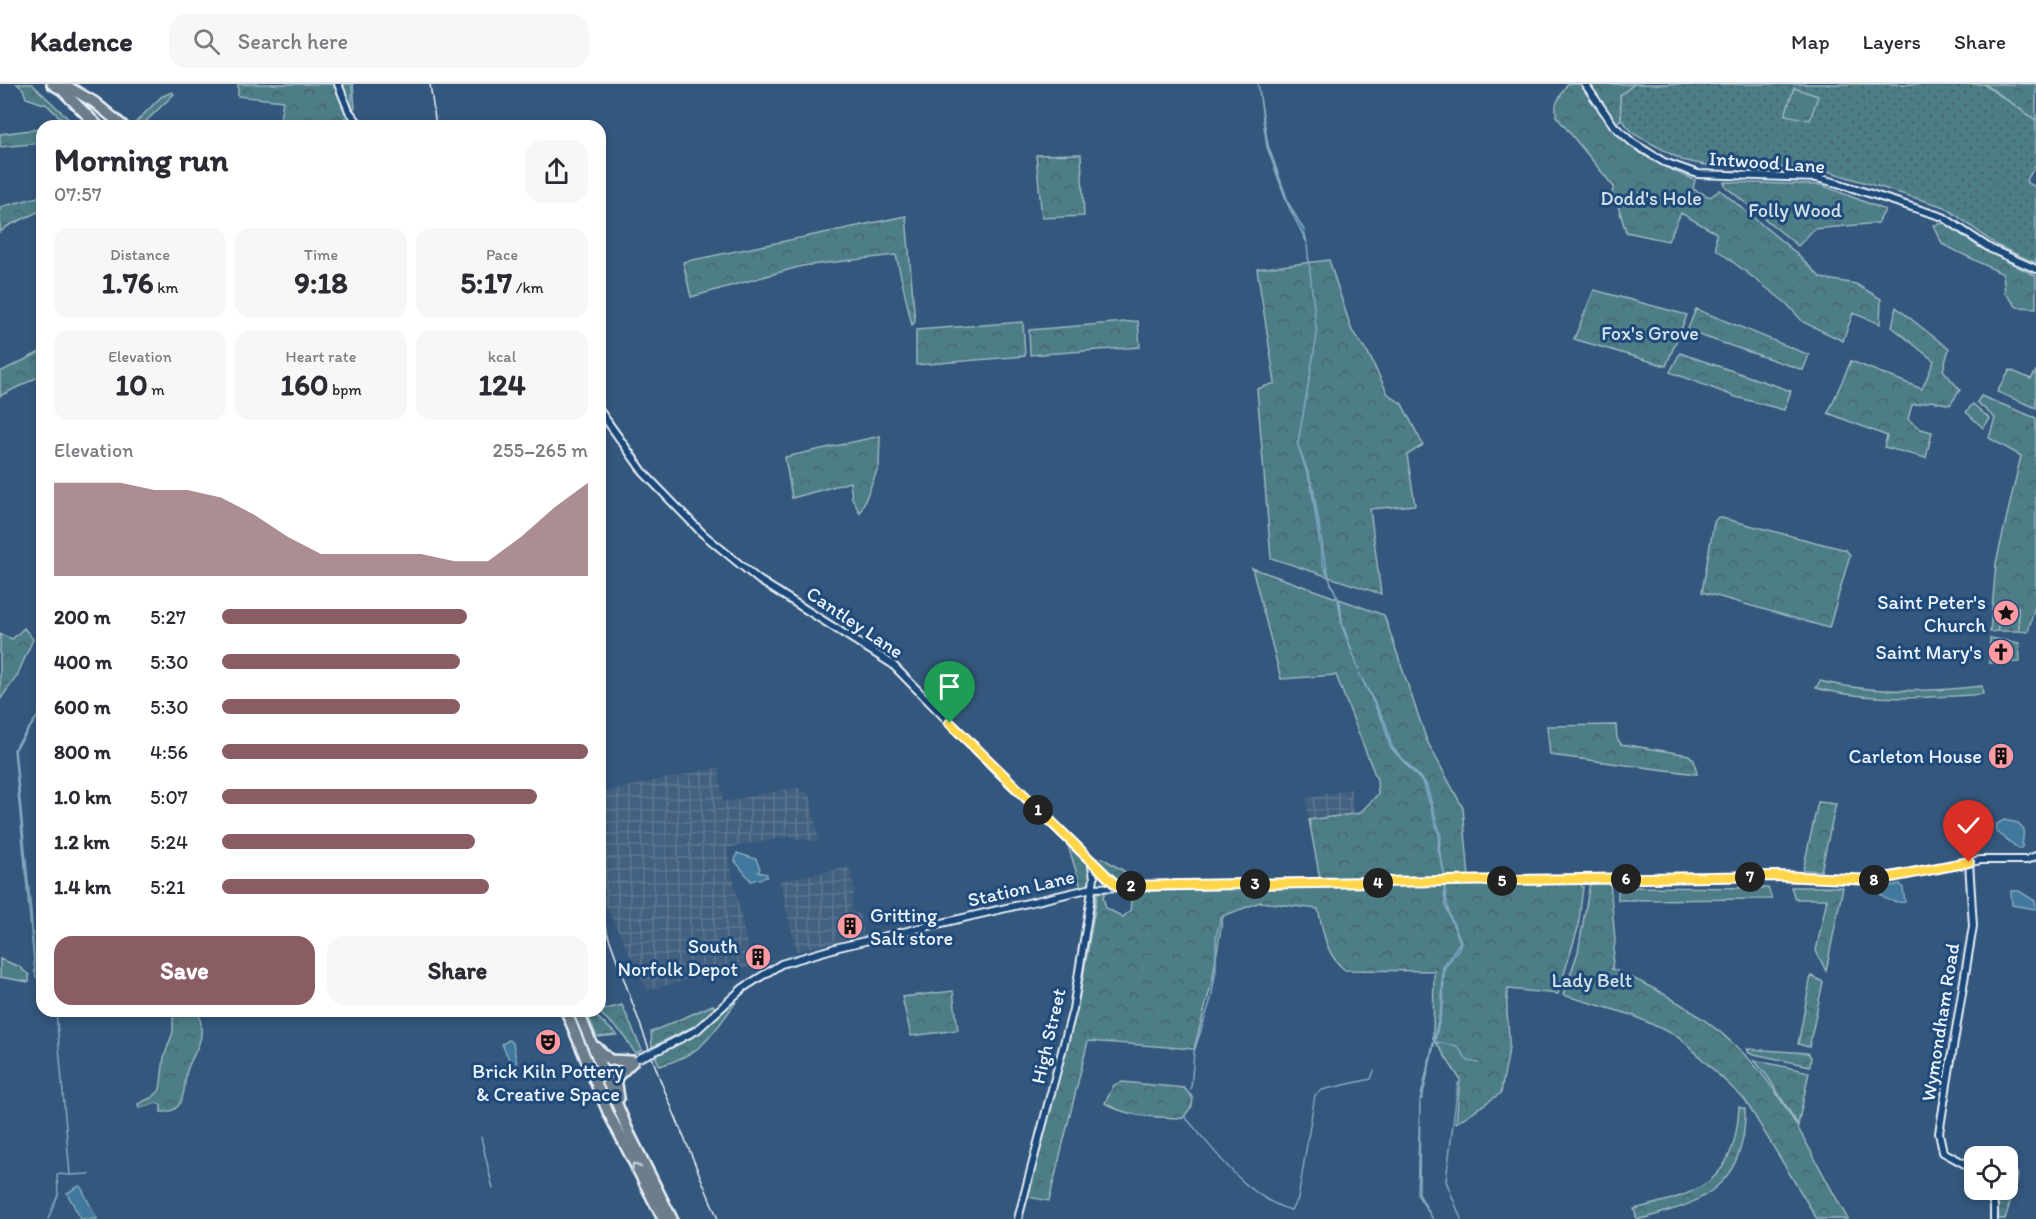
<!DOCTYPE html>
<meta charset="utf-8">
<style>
:root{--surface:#fff;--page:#f7f7f7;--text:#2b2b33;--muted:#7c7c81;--line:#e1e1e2;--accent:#8a5d65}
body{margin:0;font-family:Itim,sans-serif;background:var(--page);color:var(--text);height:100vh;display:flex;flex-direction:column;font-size:22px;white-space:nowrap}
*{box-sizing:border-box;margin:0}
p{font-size:20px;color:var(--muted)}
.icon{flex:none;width:33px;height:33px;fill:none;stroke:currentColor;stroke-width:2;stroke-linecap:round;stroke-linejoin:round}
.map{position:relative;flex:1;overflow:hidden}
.side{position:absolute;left:36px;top:36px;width:570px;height:897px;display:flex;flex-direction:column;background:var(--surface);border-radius:18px;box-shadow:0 3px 9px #0003}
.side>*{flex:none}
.buttons{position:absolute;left:1964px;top:1062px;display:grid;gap:12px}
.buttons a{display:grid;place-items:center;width:54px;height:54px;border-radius:12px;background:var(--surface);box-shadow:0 3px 9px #0003;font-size:30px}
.pin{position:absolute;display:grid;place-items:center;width:51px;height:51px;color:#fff;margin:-62px -26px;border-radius:50% 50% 50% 0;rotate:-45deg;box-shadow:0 0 6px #0007}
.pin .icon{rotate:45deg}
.km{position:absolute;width:30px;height:30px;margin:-15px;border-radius:50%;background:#222;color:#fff;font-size:16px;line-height:30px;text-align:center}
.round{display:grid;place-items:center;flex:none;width:63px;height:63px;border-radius:18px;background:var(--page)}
.overview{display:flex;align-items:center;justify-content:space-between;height:102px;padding:0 18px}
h1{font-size:33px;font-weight:700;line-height:45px}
.stats{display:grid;grid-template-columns:repeat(3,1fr);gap:9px;height:102px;padding:6px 18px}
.stats div{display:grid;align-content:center;border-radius:15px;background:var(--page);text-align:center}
.stats b{font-size:30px;font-weight:700}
.stats small{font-size:16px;font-weight:400}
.stats p{font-size:16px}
.chart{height:168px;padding:12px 18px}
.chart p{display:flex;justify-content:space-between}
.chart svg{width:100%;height:108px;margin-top:6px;fill:var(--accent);opacity:.7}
.cta{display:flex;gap:12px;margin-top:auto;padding:12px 18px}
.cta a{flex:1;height:69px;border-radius:18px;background:var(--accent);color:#fff;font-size:24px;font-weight:700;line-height:69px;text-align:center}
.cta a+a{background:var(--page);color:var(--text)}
ul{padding:0 18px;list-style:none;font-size:20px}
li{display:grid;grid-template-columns:96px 72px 1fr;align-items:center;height:45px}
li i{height:15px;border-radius:8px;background:var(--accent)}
header{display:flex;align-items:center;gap:36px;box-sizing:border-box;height:84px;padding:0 30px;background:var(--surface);border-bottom:2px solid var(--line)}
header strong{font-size:28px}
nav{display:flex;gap:33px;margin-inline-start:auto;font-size:21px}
.search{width:420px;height:54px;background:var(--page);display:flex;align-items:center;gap:15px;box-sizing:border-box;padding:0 21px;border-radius:18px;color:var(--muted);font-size:22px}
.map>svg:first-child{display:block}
.industrial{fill:url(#industrial-grid)}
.grass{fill:url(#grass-dots);stroke:#9ab7c0;stroke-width:1.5}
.forest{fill:url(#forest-crowns);stroke:#9ab7c0;stroke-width:1.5}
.cemetery{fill:url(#cemetery-stones);stroke:#9ab7c0;stroke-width:1.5}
.pitch{fill:#4d7d87;stroke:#9ab7c0;stroke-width:1.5}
.water{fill:#41799d;stroke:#84a9c1;stroke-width:1.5}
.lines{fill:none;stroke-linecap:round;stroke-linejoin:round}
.stream{stroke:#84a9c1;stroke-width:1.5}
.minor-casing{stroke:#e8f1f8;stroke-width:10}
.highway-casing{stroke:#e8f1f8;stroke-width:14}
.minor{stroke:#1f4a7a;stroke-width:6}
.highway{stroke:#6c7d8c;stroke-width:9}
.rail{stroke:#e8f1f8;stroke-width:1.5}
.minor-bridge-casing{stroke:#e8f1f8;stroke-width:10;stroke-linecap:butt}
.minor-bridge{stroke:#1f4a7a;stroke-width:6}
.oneway{stroke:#c3ced8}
.route-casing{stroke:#fff;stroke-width:12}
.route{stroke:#ffd54a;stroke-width:8}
.labels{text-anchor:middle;stroke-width:6;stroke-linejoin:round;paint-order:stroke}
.street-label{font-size:20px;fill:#e8f1f8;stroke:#1f4a7a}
.park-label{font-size:20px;fill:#d1e0e7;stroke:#1f4a7a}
.poi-label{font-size:20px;fill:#e8f1f8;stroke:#1f4a7a;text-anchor:end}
</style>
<header>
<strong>Kadence</strong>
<div class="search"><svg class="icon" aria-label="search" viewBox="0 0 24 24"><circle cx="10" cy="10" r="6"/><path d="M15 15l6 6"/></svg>Search here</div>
<nav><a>Map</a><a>Layers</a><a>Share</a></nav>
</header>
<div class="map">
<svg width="2036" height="1135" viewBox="0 0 2036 1135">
<defs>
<pattern id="industrial-grid" width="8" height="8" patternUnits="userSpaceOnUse" patternTransform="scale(1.5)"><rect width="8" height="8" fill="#43607f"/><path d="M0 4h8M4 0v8" fill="none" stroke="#5e7792"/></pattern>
<pattern id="grass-dots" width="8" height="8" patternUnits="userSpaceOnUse" patternTransform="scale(1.5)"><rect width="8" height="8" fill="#4d7d87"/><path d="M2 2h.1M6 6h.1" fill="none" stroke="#4a656c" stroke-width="1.8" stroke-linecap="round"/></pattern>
<pattern id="forest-crowns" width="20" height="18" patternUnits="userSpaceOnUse" patternTransform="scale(1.5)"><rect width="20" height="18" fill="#4d7d87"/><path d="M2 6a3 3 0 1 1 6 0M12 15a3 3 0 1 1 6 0" fill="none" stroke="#4a656c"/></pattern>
<pattern id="cemetery-stones" width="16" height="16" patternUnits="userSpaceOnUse" patternTransform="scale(1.5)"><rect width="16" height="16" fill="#4d7d87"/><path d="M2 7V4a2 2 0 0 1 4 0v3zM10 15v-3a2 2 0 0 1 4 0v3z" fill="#4a656c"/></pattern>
</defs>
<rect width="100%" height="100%" fill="#34577d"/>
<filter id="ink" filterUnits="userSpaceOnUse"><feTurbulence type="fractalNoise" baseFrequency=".0167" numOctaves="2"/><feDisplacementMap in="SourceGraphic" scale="12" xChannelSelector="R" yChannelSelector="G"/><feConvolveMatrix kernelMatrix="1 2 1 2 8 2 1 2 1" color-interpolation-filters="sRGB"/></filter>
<g filter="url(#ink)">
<path class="industrial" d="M719 683 723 718 797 703 810 711 819 758 788 753 727 764 752 883 719 888 716 884H712L710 891 647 906 602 814 606 811 600 799V709Z
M1351 705 1354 730 1309 736 1306 715Z
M849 783 855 807 851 820 852 826 860 831 864 851 796 867 780 797Z"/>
<path class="grass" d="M1634 0H1983L2036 36V80L2026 98 2036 103V179L1998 162 1945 123 1821 85 1705 81 1682 76 1634 50 1621 35 1620 11Z
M1067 758C1079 768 1102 786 1087 802L1081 803Z"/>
<path class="forest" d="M17 0H32L76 42H69L47 21 26 14 23 5Z
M238 0H338L342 4 343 0H353L355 24 337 42H279L283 17 238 12Z
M1567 0H1583C1611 56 1638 73 1695 96L1693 105 1710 113 1720 106 1795 168 1821 194 1856 200 1881 215 1880 240 1853 229 1843 257 1803 238 1786 219 1716 165V149L1681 129 1668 157 1626 148 1616 115 1611 112 1614 103 1556 32V20Z
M1588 0H1634L1620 11 1621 35 1615 41Z
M1983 0H2036V36L1986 1Z
M1794 4 1818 12 1810 36 1785 31Z
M172 8 174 10 141 42H132L161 13Z
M38 45 42 46V59L0 63V50Z
M1081 70 1084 132 1042 134 1036 71Z
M1724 98 1822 101 1885 126 1878 139 1814 145 1798 162 1726 103Z
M42 112V126L8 142 0 148V123Z
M906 132 915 238 912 241 896 171 802 182 691 213 683 178Z
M1945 139 1979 163 2036 192V224L2017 223 2005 209 2003 190 1942 160 1934 141Z
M1329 176 1352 247 1368 269 1388 310 1402 320 1423 361 1407 371 1415 421 1370 425 1381 510 1271 474 1257 305 1275 299 1257 185Z
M1594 206 1687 231 1666 282 1574 255Z
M1896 223 1949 265 1943 286 1960 306 1950 321 1932 317 1912 321 1908 335 1921 345 1932 348 1926 374 1884 363 1887 352 1828 329 1851 277 1922 305 1934 277 1892 243Z
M1696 225 1809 271 1803 286 1687 247Z
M1138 237 1140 263 1030 271 1029 246Z
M1023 238 1025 272 916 281V246Z
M42 267V291L0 312V288Z
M1680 269 1791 307 1784 326 1736 313 1670 288Z
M2010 286 2031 295 2036 287V324L1997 308Z
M1981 312 2036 334V518L2028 548 2019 547 2018 523H1997L1998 547 1990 548 1996 479 2021 372 1989 354 1995 334 1977 318Z
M880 352 879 382 860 429 852 414 850 398 792 414 785 373Z
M1718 433 1846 466 1850 471 1829 544 1702 508 1714 438Z
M1252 484 1384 531 1427 657 1463 724 1469 794 1320 795 1309 736 1360 729 1378 710 1377 696 1336 591 1281 595Z
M24 544 33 555 17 592 0 616V550L12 555Z
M1820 597C1872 610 1929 608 1982 602L1983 610C1929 614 1869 618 1816 604Z
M1616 641 1617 654 1621 660 1689 671 1694 676 1697 690 1550 671 1547 642Z
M1818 718 1836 720 1821 787 1803 786Z
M1102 774 1124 787 1131 797H1119L1091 775Z
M1579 798 1583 803 1578 844 1558 910 1508 905C1504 927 1510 941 1509 962 1508 977 1503 993 1501 1009L1456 1039 1460 995 1433 954 1434 887 1345 886C1325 870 1324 849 1318 825L1260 818 1223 832 1212 898 1194 965 1088 957 1049 1117 1028 1113 1080 911 1098 807 1106 806 1103 813 1106 824 1123 833 1130 827 1132 809 1125 807 1126 804Z
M1590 799H1610L1615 856 1612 885C1662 906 1711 935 1749 975 1788 1015 1819 1086 1848 1135H1817L1745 1016 1679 953 1632 931 1563 911 1578 868Z
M1618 803 1768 804 1772 815 1618 816Z
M1791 803H1843L1826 887 1816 867 1827 815H1795Z
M0 875 18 882 29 891V898L0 893Z
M1811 892 1823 898 1809 963 1798 960Z
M953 907 958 946 911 952 902 913Z
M731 918H736C710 953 704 969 660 982L655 972 698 950Z
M622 921 642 966 635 969 623 950 601 930 602 926Z
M713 921 715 924 694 942 652 963 651 948Z
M173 927H199C200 935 202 943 201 951 200 965 188 977 186 991 184 1007 184 1030 161 1028V1021L157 1019 139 1024 138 1020 153 1013 160 1006 164 973 173 948Z
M586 927H595L596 932 617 951 597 953Z
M1747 965 1808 969 1811 973 1810 982 1749 969Z
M1754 976 1809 988 1798 1041 1768 993Z
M1122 998 1184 1004 1193 1014 1192 1022 1183 1034C1156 1033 1128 1034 1105 1019L1114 1001Z
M1739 1023 1745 1025C1746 1081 1722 1112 1668 1127 1658 1130 1646 1135 1637 1135L1634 1125C1700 1109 1735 1099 1739 1023Z
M2008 1085 2016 1086 2018 1092 2005 1135H1995L1996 1122 1992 1106H2007Z"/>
<path class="cemetery" d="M1997 522 2018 523 2019 547H1998Z
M1990 554 2019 559 2020 578 1989 579Z"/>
<path class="pitch" d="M1973 320 1990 335 1983 344 1966 328Z"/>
<path class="water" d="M1258 0 1268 61 1289 120 1304 146 1307 159 1288 121 1267 63Z
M1297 358 1313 403 1324 472 1331 500 1340 518 1342 539 1359 586 1342 542 1338 515 1323 480 1311 401Z
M1359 589 1386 640 1392 663 1426 700 1441 752 1439 764 1445 792 1438 765 1439 752 1424 700 1390 663 1384 640Z
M42 626 15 666 31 827 35 889 14 665Z
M2004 736 2018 739 2024 745 2022 763 2019 765 1996 747 1997 740Z
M737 769 756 775 760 785 758 788 767 790V793L751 797 735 777Z
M1900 800 1903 804 1905 818C1895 819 1880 816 1878 804Z
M1444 801 1449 830 1461 857 1459 864 1444 885 1443 920 1422 1015 1420 1016 1442 920 1443 883 1460 858 1445 821Z
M2011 807H2019L2035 817 2036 825 2012 821Z
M509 956 513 959 518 984H513L502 960Z
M1420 1018 1419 1110 1433 1135 1417 1110Z
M79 1102 81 1103 97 1135H81L67 1109Z"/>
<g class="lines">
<path class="stream" d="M352 0V26
M350 32 356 42
M1298 359 1317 251 1307 161
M35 888 36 893 42 894
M56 927 70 1091 90 1090
M1435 958 1457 962 1468 977 1478 979
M1458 999 1446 1097 1461 1135
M1191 1005 1194 968 1211 915 1216 886V852L1221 833
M1185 1033C1216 1067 1245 1113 1291 1126L1298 1115 1315 1011 1322 1006 1371 995 1374 987
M481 1053 493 1105
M48 1135 58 1111 57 1090 69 1091"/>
<defs>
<path id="minor" d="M338 0 349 27 361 42
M1585 0 1614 42 1633 59 1664 78 1698 90 1817 94 1837 99 1943 133 1991 165 2036 185
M600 327 644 389 703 450 759 496 892 580 999 689 1117 802
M1969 778 1973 842 1939 1049 1943 1068 1974 1085
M660 965 697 946 743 904 781 880 839 863 1092 804 1230 800 1777 792 1870 796 1981 776H2026L2036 772
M1989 1106 1994 1122V1135
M1018 1135 1073 925 1094 794 1092 781"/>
<path id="highway" d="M52 0 62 6 98 42
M63 0 94 18 123 42
M566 927 608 1028 663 1135
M578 927 629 1049 672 1135
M596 963 610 976 631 977
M619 1014 616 994 633 977"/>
</defs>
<use href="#minor" class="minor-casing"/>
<use href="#highway" class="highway-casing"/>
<use href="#minor" class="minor"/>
<use href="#highway" class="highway"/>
<path class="rail" d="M430 0 436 42
M600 829 661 998 718 1135"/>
<defs>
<path id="minor-bridge" d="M639 974 660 965"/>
</defs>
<use href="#minor-bridge" class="minor-bridge-casing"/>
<use href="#minor-bridge" class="minor-bridge"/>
</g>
<defs><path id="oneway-chevron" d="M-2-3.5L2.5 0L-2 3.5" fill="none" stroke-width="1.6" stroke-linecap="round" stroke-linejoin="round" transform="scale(1.5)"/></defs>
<use class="oneway" href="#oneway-chevron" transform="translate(635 1083) rotate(-118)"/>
</g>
<g class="lines" filter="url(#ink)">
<defs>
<path id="route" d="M950 639 1117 802 1777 792 1876 796 1969 778"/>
</defs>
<use href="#route" class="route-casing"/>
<use href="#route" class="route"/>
</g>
<defs>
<symbol id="sight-disc" viewBox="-11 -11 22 22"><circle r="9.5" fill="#ff9aa2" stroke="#1f4a7a"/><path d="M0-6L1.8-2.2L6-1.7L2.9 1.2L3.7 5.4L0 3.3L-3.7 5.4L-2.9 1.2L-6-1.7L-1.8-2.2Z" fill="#111"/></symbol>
<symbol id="church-disc" viewBox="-11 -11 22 22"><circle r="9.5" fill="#ff9aa2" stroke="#1f4a7a"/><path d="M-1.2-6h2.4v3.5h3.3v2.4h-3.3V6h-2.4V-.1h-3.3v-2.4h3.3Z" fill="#111"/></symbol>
<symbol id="building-disc" viewBox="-11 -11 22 22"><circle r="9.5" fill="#ff9aa2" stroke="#1f4a7a"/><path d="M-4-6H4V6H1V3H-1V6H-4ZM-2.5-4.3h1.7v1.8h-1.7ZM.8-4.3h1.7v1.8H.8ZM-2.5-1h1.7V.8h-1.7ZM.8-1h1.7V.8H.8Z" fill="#111"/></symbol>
<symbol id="theatre-disc" viewBox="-11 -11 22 22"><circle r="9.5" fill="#ff9aa2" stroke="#1f4a7a"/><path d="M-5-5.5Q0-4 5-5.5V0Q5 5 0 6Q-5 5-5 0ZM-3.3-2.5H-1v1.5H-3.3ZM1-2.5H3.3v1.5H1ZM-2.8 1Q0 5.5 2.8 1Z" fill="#111"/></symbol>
</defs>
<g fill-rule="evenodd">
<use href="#sight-disc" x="1991" y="514" width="30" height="30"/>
<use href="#church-disc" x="1986" y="553" width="30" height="30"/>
<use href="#building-disc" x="1986" y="657" width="30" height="30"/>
<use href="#building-disc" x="835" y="827" width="30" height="30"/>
<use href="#building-disc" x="743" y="858" width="30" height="30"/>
<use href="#theatre-disc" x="533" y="943" width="30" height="30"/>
</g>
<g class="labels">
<g class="street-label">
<text transform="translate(1767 78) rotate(4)" y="7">Intwood Lane</text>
<text transform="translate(855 538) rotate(34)" y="7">Cantley Lane</text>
<text transform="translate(1021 804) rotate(-13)" y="7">Station Lane</text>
<text transform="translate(1940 938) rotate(-81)" y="7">Wymondham Road</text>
<text transform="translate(1048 952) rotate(-77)" y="7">High Street</text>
</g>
<g class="park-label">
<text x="1651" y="121">Dodd's Hole</text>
<text x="1795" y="133">Folly Wood</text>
<text x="1650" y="256">Fox's Grove</text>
<text x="1592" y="903">Lady Belt</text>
</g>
<g class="poi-label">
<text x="1986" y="525">Saint Peter's<tspan x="1986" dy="23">Church</tspan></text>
<text x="1982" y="575">Saint Mary's</text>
<text x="1982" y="679">Carleton House</text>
<text x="870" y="838" text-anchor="start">Gritting<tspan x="870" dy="23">Salt store</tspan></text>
<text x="738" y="869">South<tspan x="738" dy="23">Norfolk Depot</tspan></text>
<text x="548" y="994" text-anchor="middle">Brick Kiln Pottery<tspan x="548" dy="23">&amp; Creative Space</tspan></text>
</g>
</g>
</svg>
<div class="buttons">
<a><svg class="icon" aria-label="locate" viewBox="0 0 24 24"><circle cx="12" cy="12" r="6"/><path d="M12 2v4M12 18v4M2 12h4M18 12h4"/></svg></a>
</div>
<div class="pin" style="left:950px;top:639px;background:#1e9e55"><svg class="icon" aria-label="arrive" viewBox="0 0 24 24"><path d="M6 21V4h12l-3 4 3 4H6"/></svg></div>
<div class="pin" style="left:1969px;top:778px;background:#d93025"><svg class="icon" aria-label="check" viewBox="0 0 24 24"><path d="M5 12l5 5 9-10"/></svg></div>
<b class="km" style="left:1038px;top:726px">1</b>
<b class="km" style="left:1131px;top:802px">2</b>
<b class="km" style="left:1255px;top:800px">3</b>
<b class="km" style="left:1378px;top:799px">4</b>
<b class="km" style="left:1502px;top:797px">5</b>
<b class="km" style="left:1626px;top:795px">6</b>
<b class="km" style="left:1750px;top:793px">7</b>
<b class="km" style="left:1874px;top:796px">8</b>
<section class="side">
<div class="overview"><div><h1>Morning run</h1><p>07:57</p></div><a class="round"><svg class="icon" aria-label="share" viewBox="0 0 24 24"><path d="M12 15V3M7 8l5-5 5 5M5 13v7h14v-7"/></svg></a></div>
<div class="stats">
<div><p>Distance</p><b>1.76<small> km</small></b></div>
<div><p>Time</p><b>9:18</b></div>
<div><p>Pace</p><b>5:17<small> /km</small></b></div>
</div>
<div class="stats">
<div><p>Elevation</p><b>10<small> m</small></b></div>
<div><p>Heart rate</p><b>160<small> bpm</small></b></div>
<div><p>kcal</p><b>124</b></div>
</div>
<div class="chart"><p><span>Elevation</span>255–265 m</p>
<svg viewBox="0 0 160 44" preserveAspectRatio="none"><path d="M0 44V6L10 6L20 6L30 9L40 9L50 12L60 19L70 28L80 35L90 35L100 35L110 35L120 38L130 38L140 28L150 16L160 6V44z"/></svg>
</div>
<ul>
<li><b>200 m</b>5:27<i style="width:67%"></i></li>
<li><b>400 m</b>5:30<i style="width:65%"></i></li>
<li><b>600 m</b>5:30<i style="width:65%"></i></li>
<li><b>800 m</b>4:56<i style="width:100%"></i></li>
<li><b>1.0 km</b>5:07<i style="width:86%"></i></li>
<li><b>1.2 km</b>5:24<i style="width:69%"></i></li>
<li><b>1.4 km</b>5:21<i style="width:73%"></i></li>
</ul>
<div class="cta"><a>Save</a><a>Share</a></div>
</section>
</div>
